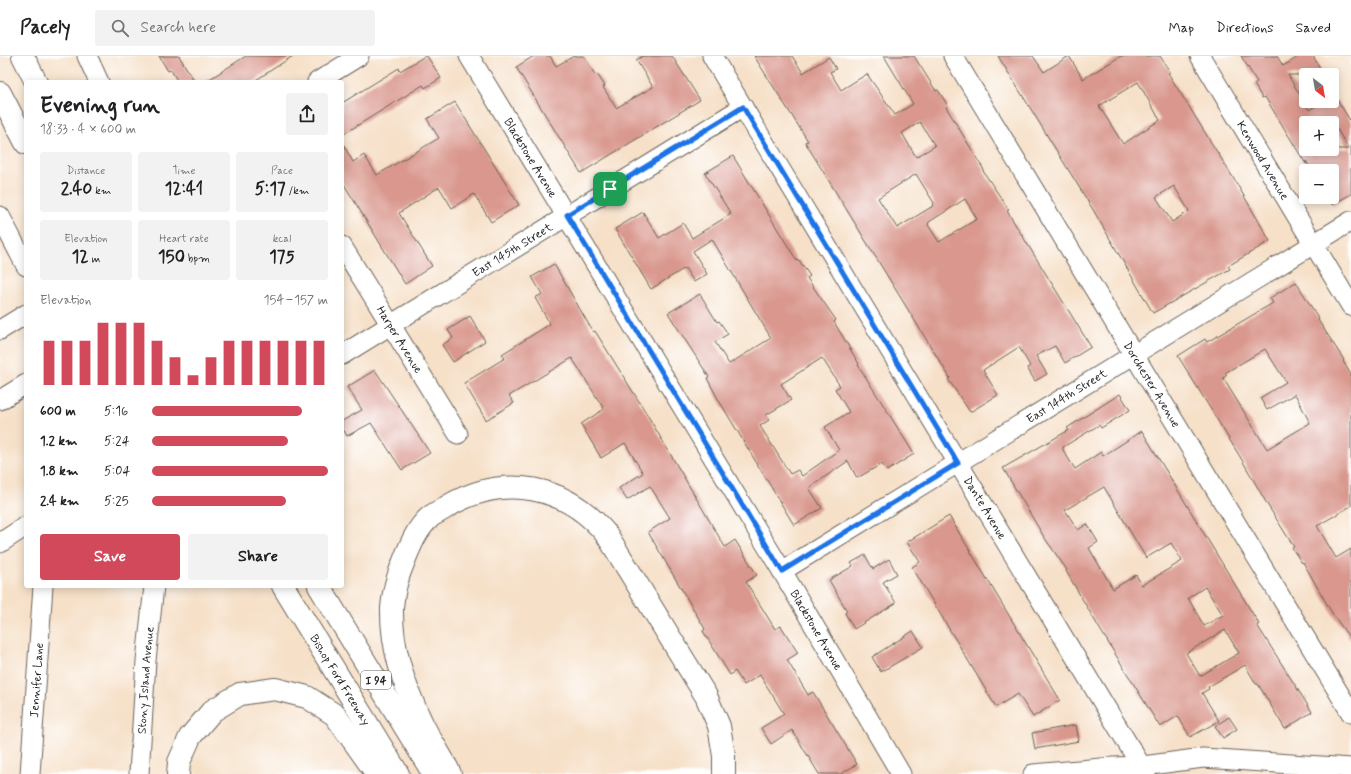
<!DOCTYPE html>
<meta charset="utf-8">
<style>
:root{--surface:#fff;--page:#f2f2f2;--text:#202124;--muted:#757577;--line:#e0e0e0;--accent:#d1495b}
body{margin:0;font-family:Mynerve,sans-serif;background:var(--page);color:var(--text);height:100vh;display:flex;flex-direction:column;font-size:15px;white-space:nowrap}
*{box-sizing:border-box;margin:0}
p{font-size:13px;color:var(--muted)}
.icon{flex:none;width:22px;height:22px;fill:none;stroke:currentColor;stroke-width:2;stroke-linecap:round;stroke-linejoin:round}
.map{position:relative;flex:1;overflow:hidden}
.sheet{position:absolute;left:24px;top:24px;width:320px;height:508px;display:flex;flex-direction:column;background:var(--surface);border-radius:4px;box-shadow:0 2px 10px #0003}
.sheet>*{flex:none}
.needle{width:26px;rotate:149deg}
.buttons{position:absolute;left:1299px;top:12px;display:grid;gap:8px}
.buttons a{display:grid;place-items:center;width:40px;height:40px;border-radius:4px;background:var(--surface);box-shadow:0 2px 10px #0003;font-size:20px}
.pin{position:absolute;display:grid;place-items:center;width:34px;height:34px;color:#fff;margin:-17px;border-radius:8px;box-shadow:0 2px 6px #0006}
.round{display:grid;place-items:center;flex:none;width:42px;height:42px;border-radius:4px;background:var(--page)}
.headline{display:flex;align-items:center;justify-content:space-between;height:68px;padding:0 16px}
h1{font-size:22px;font-weight:700;line-height:30px}
.figures{display:grid;grid-template-columns:repeat(3,1fr);gap:6px;height:68px;padding:4px 16px}
.figures div{display:grid;align-content:center;border-radius:4px;background:var(--page);text-align:center}
.figures b{font-size:17px;font-weight:700}
.figures small{font-size:11px;font-weight:400}
.figures p{font-size:11px}
.chart{height:112px;padding:8px 16px}
.chart p{display:flex;justify-content:space-between}
.chart svg{width:100%;height:72px;margin-top:4px;stroke:var(--accent);stroke-width:6}
.primary-button{display:flex;gap:8px;margin-top:auto;padding:8px 16px}
.primary-button a{flex:1;height:46px;border-radius:4px;background:var(--accent);color:#fff;font-size:16px;font-weight:700;line-height:46px;text-align:center}
.primary-button a+a{background:var(--page);color:var(--text)}
ul{padding:0 16px;list-style:none;font-size:13px}
li{display:grid;grid-template-columns:64px 48px 1fr;align-items:center;height:30px}
li i{height:10px;border-radius:5px;background:var(--accent)}
header{display:flex;align-items:center;gap:24px;box-sizing:border-box;height:56px;padding:0 20px;background:var(--surface);border-bottom:1px solid var(--line)}
header strong{font-size:19px}
nav{display:flex;gap:22px;margin-inline-start:auto;font-size:14px}
.search{width:280px;height:36px;background:var(--page);display:flex;align-items:center;gap:10px;box-sizing:border-box;padding:0 14px;border-radius:4px;color:var(--muted);font-size:15px}
.map>svg:first-child{display:block}
.building{fill:#d9978d;fill-rule:evenodd}
.lines{fill:none;stroke-linecap:round;stroke-linejoin:round}
.minor-casing{stroke:#686158;stroke-width:21}
.highway-casing{stroke:#686158;stroke-width:24}
.minor{stroke:#fff;stroke-width:19}
.highway{stroke:#fff;stroke-width:22}
.route-casing{stroke:#fff;stroke-width:8}
.route{stroke:#1a73e8;stroke-width:5}
.labels{text-anchor:middle;stroke-width:3;stroke-linejoin:round;paint-order:stroke}
.shield{fill:#fff;stroke:#606060;stroke-width:1}
.shield-label{font-size:11px;font-weight:bold;fill:#1c1c1c}
.street-label{font-size:12px;fill:#1c1c1c;stroke:#fff}
</style>
<header>
<strong>Pacely</strong>
<div class="search"><svg class="icon" aria-label="search" viewBox="0 0 24 24"><circle cx="10" cy="10" r="6"/><path d="M15 15l6 6"/></svg>Search here</div>
<nav><a>Map</a><a>Directions</a><a>Saved</a></nav>
</header>
<div class="map">
<svg width="1351" height="718" viewBox="0 0 1351 718">
<rect width="100%" height="100%" fill="#fff"/>
<filter id="ink" filterUnits="userSpaceOnUse"><feTurbulence type="fractalNoise" baseFrequency=".025" numOctaves="2"/><feDisplacementMap in="SourceGraphic" scale="8" xChannelSelector="R" yChannelSelector="G"/><feConvolveMatrix kernelMatrix="1 2 1 2 8 2 1 2 1" color-interpolation-filters="sRGB"/></filter>
<filter id="wash" filterUnits="userSpaceOnUse"><feTurbulence type="fractalNoise" baseFrequency=".012" numOctaves="4" result="noise"/><feDisplacementMap in="SourceGraphic" scale="16" xChannelSelector="R" yChannelSelector="G"/><feGaussianBlur stdDeviation="0.9" result="paint"/><feColorMatrix in="noise" values="0 0 0 0 0 0 0 0 0 0 0 0 0 0 0 0 0 1.4 0 .05"/><feComposite in="paint" operator="in"/></filter>
<g filter="url(#wash)">
<rect width="100%" height="100%" fill="#f6e0c8"/>
<g id="blocks">
<path class="building" d="M159 0H179L195 26H178L171 14 168 15Z
M246 0H293L253 26H205Z
M425 0H427L441 22 425 32 423 29 342 79V47L399 12 400 15Z
M534 0H550L556 10 574 0H584L595 19 597 18 605 30 603 31 616 52 653 31 636 4 643 0H672L700 44 581 117 516 11Z
M754 0H792L803 17 829 1 836 13 830 16 841 34 867 18 895 59 913 48 884 0H914L936 35 938 34 948 50 946 51 984 114 983 115 1009 154 1007 155 1091 291 1065 307 1055 290 1036 300 1047 318 1035 325 1027 312 1030 310 1019 291 983 314 998 339 970 356 948 323 950 322 805 86 808 85ZM920 66 935 90 916 101 902 77ZM916 118 934 147 933 150 897 172 878 142ZM965 143 977 163 939 186 928 169 929 166Z
M998 0H1033L1044 16 1069 0 1083 23 1121 0H1160L1170 16 1168 17 1237 128 1270 185 1228 210 1230 213 1153 257 1092 152ZM1138 26 1160 64 1123 88 1099 50ZM1174 130 1189 155 1172 166 1156 141Z
M1241 0H1277L1283 10 1300 0H1313L1324 19H1288L1309 54 1324 45H1338L1351 66V138L1332 149V115H1312L1306 105V108L1265 41 1262 42 1254 28 1257 26ZM1306 67H1333L1349 93H1306Z
M455 46 519 149 491 166 474 138 452 152 439 131 399 157 432 210 405 228 342 125V86L353 106 364 99 377 119 439 82 427 63Z
M733 100 797 205 799 204 810 220 807 222 836 264 834 266 859 308 858 309 914 398 887 415 882 408 857 422 848 405 809 432 822 452 794 469 718 343 707 322 709 321 668 257 700 238 717 266 719 265 728 278 715 286 729 308 771 282 725 205 712 183 693 195 707 218 694 226 685 212 651 233 615 173 643 156 659 182 683 167 692 182 731 158 705 117ZM822 302 840 330 835 333 849 356 825 371 839 394 802 420 798 414 790 418 760 370 769 364 766 359 791 344 781 328Z
M554 208 593 276 595 275 645 355 725 491 735 484 757 519 746 526 775 573 781 570 798 597 787 604 808 639 813 636 857 708 841 718H819L792 674 771 688 761 672 784 658 760 619 744 629 735 615 730 619 703 575 705 573 648 476 670 462 650 430 627 444 619 432 643 417 625 387 601 402 581 368 604 353 572 302 509 340 514 347 486 364 464 327 505 302 502 298 550 268 535 242 542 238 532 221Z
M1296 226 1319 263 1318 264 1344 304 1343 305 1351 319V450L1317 470 1336 502 1351 493V584L1332 557 1303 506 1302 507 1292 492 1294 491 1267 448 1242 404 1178 300 1205 283 1207 286 1273 247 1270 242ZM1265 293 1286 326 1260 342 1267 354 1295 338 1310 367 1267 393 1223 322 1227 319 1225 317Z
M470 260 485 285 453 306 442 289 453 282 448 274Z
M375 314 430 397 402 414 371 367 347 380 342 371V365L362 354 347 331Z
M1120 338 1130 354 1101 372 1099 369 1063 391V394L1075 413 1101 396 1103 400 1142 375 1228 517 1259 568 1257 569 1312 656 1285 673 1258 628H1256L1245 609 1208 631 1209 633 1202 637 1219 665 1190 681 1178 660 1160 671 1098 570 1066 515 1067 514 1044 481 1003 412 1069 374 1067 372ZM1104 431 1146 502 1171 487 1182 505 1142 529 1136 519 1113 533 1089 492 1098 486 1087 468 1078 474 1065 454ZM1205 531 1223 559 1204 570 1188 542ZM1225 574 1239 597 1200 620 1186 597Z
M949 460 1060 644 1033 661 1018 638 996 651 912 511 920 506 907 486Z
M865 499 873 513 889 503 897 518 883 526 896 547 854 573 845 557 847 555 829 524 853 510 851 507Z
M913 575 923 591 881 616 872 601Z
M1229 661 1237 673 1223 682 1215 670Z
M1076 669 1079 685 1035 693 1032 677Z"/>
</g>
</g>
<g filter="url(#ink)">
<use href="#blocks" fill-opacity="0" stroke="#686158" stroke-width="1"/>
<g class="lines">
<defs>
<g id="minor">
<path d="M87 0 99 26"/>
<path id="s1" d="M469 0 782 515 901 718"/>
<path id="s2" d="M712 0 1146 718"/>
<path id="s3" d="M953 0 1351 657"/>
<path id="s4" d="M1200 0 1351 250"/>
<path d="M317 26 359 0"/>
<path d="M0 160 26 210"/>
<path id="s5" d="M342 190 458 378"/>
<path d="M0 274 26 258"/>
<path id="s6" d="M342 299 743 51"/>
<path d="M0 344 26 328"/>
<path d="M0 487 26 470"/>
<path id="s7" d="M782 515 1351 165"/>
<path id="s8" d="M30 718 43 530"/>
<path id="s9" d="M139 718 146 605 154 530"/>
<path d="M1033 718 1113 711 1143 710 1203 702 1351 712"/>
</g>
<g id="highway">
<path d="M23 0 36 26"/>
<path d="M0 37 26 87"/>
<path id="s10" d="M283 530 398 718"/>
<path d="M319 530 433 717"/>
<path d="M178 718 179 706 190 681 212 655 240 638 275 633 307 641 335 659 377 718"/>
<path d="M450 718C442 700 429 683 421 665 404 630 391 591 392 552 393 537 398 519 404 505 410 490 417 472 430 461 435 457 443 454 448 450 504 417 566 429 607 479L706 640 719 670 724 700V718"/>
</g>
</defs>
<use href="#minor" class="minor-casing"/>
<use href="#highway" class="highway-casing"/>
<use href="#minor" class="minor"/>
<use href="#highway" class="highway"/>
</g>
</g>
<g class="lines" filter="url(#ink)">
<defs>
<path id="route" d="M743 51 958 407 782 515 567 159Z"/>
</defs>
<use href="#route" class="route-casing"/>
<use href="#route" class="route"/>
</g>
<g class="labels">
<rect class="shield" x="361" y="615" width="30" height="18" rx="3"/>
<g class="shield-label">
<text x="376" y="628">I 94</text>
</g>
<g class="street-label">
<text dy="4" stroke="none"><textPath href="#s1" startOffset="119">Blackstone Avenue</textPath></text>
<text dy="4" stroke="none"><textPath href="#s4" startOffset="122">Kenwood Avenue</textPath></text>
<text dy="4" stroke="none"><textPath href="#s6" startOffset="200">East 145th Street</textPath></text>
<text dy="4" stroke="none"><textPath href="#s5" startOffset="110">Harper Avenue</textPath></text>
<text dy="4" stroke="none"><textPath href="#s3" startOffset="384">Dorchester Avenue</textPath></text>
<text dy="4" stroke="none"><textPath href="#s7" startOffset="334">East 144th Street</textPath></text>
<text dy="4" stroke="none"><textPath href="#s2" startOffset="528">Dante Avenue</textPath></text>
<text dy="4" stroke="none"><textPath href="#s1" startOffset="671">Blackstone Avenue</textPath></text>
<text dy="4" stroke="none"><textPath href="#s8" startOffset="94">Jennifer Lane</textPath></text>
<text dy="4" stroke="none"><textPath href="#s9" startOffset="94">Stony Island Avenue</textPath></text>
<text dy="4" stroke="none"><textPath href="#s10" startOffset="110">Bishop Ford Freeway</textPath></text>
</g>
</g>
</svg>
<div class="buttons">
<a><svg class="needle" viewBox="-14 -14 28 28"><path d="M0-13l5 13h-10z" fill="#e53935"/><path d="M0 13l5-13h-10z" fill="#757577"/></svg></a>
<a>+</a>
<a>−</a>
</div>
<div class="pin" style="left:610px;top:133px;background:#1e9e55"><svg class="icon" aria-label="arrive" viewBox="0 0 24 24"><path d="M6 21V4h12l-3 4 3 4H6"/></svg></div>
<section class="sheet">
<div class="headline"><div><h1>Evening run</h1><p>18:33 · 4 × 600 m</p></div><a class="round"><svg class="icon" aria-label="share" viewBox="0 0 24 24"><path d="M12 15V3M7 8l5-5 5 5M5 13v7h14v-7"/></svg></a></div>
<div class="figures">
<div><p>Distance</p><b>2.40<small> km</small></b></div>
<div><p>Time</p><b>12:41</b></div>
<div><p>Pace</p><b>5:17<small> /km</small></b></div>
</div>
<div class="figures">
<div><p>Elevation</p><b>12<small> m</small></b></div>
<div><p>Heart rate</p><b>150<small> bpm</small></b></div>
<div><p>kcal</p><b>175</b></div>
</div>
<div class="chart"><p><span>Elevation</span>154–157 m</p>
<svg viewBox="0 0 160 44" preserveAspectRatio="none"><path d="M5 44V17M15 44V17M25 44V17M35 44V6M45 44V6M55 44V6M65 44V17M75 44V27M85 44V38M95 44V27M105 44V17M115 44V17M125 44V17M135 44V17M145 44V17M155 44V17"/></svg>
</div>
<ul>
<li><b>600 m</b>5:16<i style="width:85%"></i></li>
<li><b>1.2 km</b>5:24<i style="width:77%"></i></li>
<li><b>1.8 km</b>5:04<i style="width:100%"></i></li>
<li><b>2.4 km</b>5:25<i style="width:76%"></i></li>
</ul>
<div class="primary-button"><a>Save</a><a>Share</a></div>
</section>
</div>
